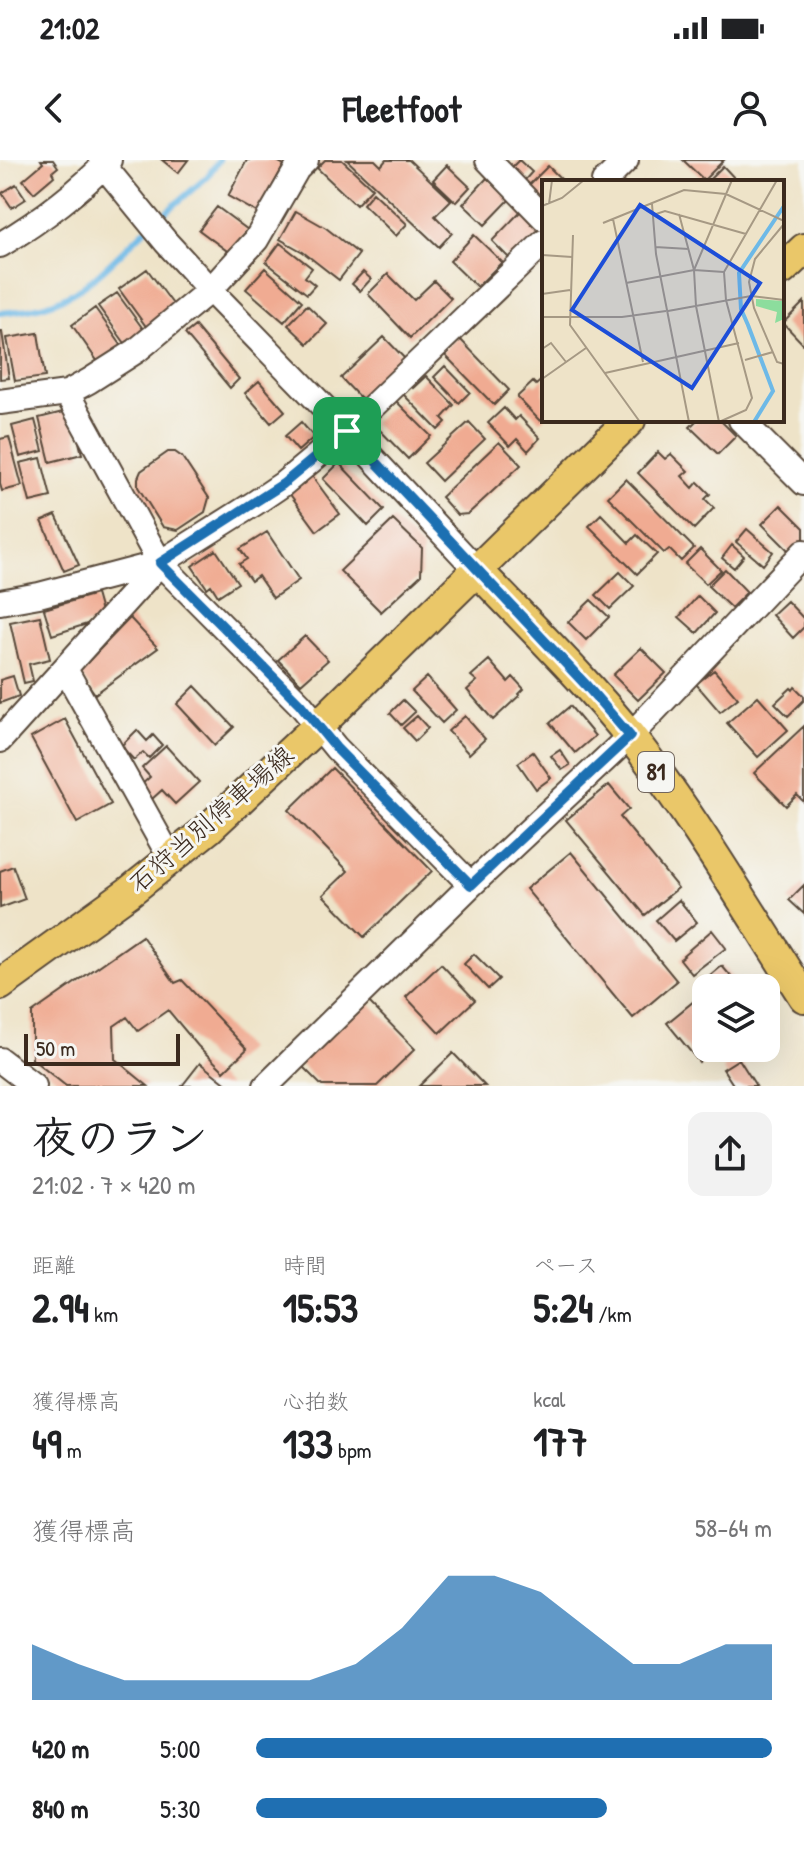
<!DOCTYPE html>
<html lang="ja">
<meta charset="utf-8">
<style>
:root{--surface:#fff;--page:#f2f2f2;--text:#202124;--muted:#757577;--accent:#1f6fb2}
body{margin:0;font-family:"Patrick Hand","Klee One",sans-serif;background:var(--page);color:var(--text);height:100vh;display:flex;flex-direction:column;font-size:30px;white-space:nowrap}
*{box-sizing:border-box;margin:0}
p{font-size:26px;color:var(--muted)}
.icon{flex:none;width:44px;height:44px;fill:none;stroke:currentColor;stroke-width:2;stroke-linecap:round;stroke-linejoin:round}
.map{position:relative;height:926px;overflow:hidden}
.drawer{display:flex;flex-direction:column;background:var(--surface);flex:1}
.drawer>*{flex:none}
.buttons{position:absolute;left:692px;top:814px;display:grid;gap:16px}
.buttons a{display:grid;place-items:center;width:88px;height:88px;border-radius:16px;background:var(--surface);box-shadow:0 8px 32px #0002;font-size:40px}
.scale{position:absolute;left:24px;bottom:20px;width:156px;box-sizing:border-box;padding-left:8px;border:4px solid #3b2a1e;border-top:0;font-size:22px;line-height:28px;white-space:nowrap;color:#3b2a1e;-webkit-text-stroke:6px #f6f6f2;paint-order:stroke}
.pin{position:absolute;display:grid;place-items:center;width:68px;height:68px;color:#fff;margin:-34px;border-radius:16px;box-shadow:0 4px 12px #0006}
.round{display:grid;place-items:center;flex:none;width:84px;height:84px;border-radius:16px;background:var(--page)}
.head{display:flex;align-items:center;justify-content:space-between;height:136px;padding:0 32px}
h1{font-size:44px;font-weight:700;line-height:60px}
.metrics{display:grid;grid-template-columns:repeat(3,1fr);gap:12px;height:136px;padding:8px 32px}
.metrics div{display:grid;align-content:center}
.metrics b{font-size:40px;font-weight:700}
.metrics small{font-size:22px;font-weight:400}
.metrics p{font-size:22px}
.chart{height:224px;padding:16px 32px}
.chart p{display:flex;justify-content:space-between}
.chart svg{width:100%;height:144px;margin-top:8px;fill:var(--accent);opacity:.7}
ul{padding:0 32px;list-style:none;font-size:26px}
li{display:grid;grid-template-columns:128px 96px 1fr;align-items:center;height:60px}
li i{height:20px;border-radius:10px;background:var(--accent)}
.status{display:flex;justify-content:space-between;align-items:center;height:56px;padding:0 40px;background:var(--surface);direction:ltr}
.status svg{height:22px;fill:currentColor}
header{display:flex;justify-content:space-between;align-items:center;height:104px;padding:0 32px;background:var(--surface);font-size:36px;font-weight:700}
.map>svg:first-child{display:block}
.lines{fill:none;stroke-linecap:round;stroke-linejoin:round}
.stream{stroke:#6db9e7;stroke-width:6}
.building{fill:#f0ab92}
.minor-casing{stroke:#564638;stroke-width:28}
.major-casing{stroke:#564638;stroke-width:34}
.minor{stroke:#fff;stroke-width:24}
.major{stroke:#eac769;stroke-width:30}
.route-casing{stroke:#fff;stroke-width:16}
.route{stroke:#1f6fb2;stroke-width:10}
.labels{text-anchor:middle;stroke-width:6;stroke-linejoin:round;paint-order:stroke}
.shield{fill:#f6f6f2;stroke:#73675e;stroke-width:2}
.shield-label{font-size:24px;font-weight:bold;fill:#3b2a1e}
.street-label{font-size:26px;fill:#3b2a1e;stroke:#f6f6f2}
.inset-river{fill:none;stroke:#6db9e7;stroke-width:4}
.inset-road{fill:none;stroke:#a69984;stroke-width:2}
.view{fill:#1d4ed8;fill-opacity:0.15;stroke:#1d4ed8;stroke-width:4}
.inset-edge{fill:none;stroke:#3b2a1e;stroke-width:4}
</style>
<div class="status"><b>21:02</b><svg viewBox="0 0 49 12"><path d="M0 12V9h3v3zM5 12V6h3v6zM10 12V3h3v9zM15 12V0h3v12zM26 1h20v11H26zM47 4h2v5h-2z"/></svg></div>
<header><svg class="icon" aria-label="back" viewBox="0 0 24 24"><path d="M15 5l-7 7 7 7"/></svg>Fleetfoot<svg class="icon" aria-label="person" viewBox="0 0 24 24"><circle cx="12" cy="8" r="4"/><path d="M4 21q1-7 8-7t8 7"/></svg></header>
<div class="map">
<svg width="804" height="926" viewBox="0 0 804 926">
<rect width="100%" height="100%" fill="#f6f6f2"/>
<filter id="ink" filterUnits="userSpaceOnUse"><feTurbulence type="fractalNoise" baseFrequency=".0125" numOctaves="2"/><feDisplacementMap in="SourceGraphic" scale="16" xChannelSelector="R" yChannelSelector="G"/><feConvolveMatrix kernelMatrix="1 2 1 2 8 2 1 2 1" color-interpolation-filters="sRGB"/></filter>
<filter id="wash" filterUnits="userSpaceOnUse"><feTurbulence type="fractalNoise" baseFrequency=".006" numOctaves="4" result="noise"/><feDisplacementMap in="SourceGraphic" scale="32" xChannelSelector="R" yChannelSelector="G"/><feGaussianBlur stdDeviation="1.8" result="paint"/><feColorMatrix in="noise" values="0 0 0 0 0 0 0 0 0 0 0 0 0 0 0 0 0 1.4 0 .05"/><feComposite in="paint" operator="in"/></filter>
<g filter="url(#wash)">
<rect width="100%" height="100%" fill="#eee3c8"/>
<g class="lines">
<path class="stream" d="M157 60 207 17 219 0
M0 153C20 151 42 148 61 139 95 123 121 92 148 67"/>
</g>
<g id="blocks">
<path class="building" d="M41 0H53L58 7 52 12 54 16 34 33 23 20 43 3Z
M162 0H188L178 13Z
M247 0H275L284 5 258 53 228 36Z
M325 0H342L372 28 356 45 317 8Z
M347 0H375L381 6 386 0H409L451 40 435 56 452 73 439 87Z
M519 0 532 12 524 21 511 8Z
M683 0H724L704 20Z
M447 5 470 27 456 42 433 20Z
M548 6 564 22H544V44L527 27Z
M723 6 738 22H707Z
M487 18 510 39 485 65 463 44Z
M16 24 26 39 12 48 2 33Z
M373 32 407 64 396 76 363 44Z
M217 47 248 70 230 93 199 70Z
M296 51 326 68 359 94 339 120 303 92 280 79Z
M521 51 543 72 514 103 492 81Z
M474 75 502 102 477 127 450 101Z
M280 83 312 108 305 117 315 125 307 134 266 102Z
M265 108 302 141 284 162 246 129Z
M147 109 178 151 150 172 119 129Z
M363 112 371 119 360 131 352 124Z
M388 114 414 140 434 121 451 138 410 178 368 134Z
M117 133 146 173 127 186 98 146Z
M804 142V185L783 163Z
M307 145 327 164 308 184 288 165Z
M95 148 126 192 103 209 72 165Z
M195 166 239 219 230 228 185 174Z
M0 172H2L9 218 0 219Z
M38 173 45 217 15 221 7 178Z
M384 177 408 202 365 243 341 218Z
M458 177 509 230 494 245 442 192Z
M445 206 470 232 459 243 434 217Z
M426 216 454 245 442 258 446 262 438 270 402 233 410 225 413 228Z
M544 218V257L540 261 517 237 533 222 536 225Z
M259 221 285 251 271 263 245 233Z
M396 241 431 276 408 299 373 263Z
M504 248 515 260 519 256 540 278 528 291 517 279 510 286 488 263Z
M71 250 82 294 50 302 39 258Z
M35 260 43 291 20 297 12 266Z
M697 260H720L736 276 718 294 690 267Z
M301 262 314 277 298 291 285 276Z
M469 262 485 279 441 321 424 303Z
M9 277 22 326 2 331 0 324V279Z
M499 282 521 305 468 354 457 355 441 337Z
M168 292H175L182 297 209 338 205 352 178 370 163 367 138 327V318L141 311Z
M658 292 665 299 671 294 688 311 682 316 693 328 698 322 710 334 705 339 714 348 694 369 638 313Z
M41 298 51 337 30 342 20 303Z
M339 303 384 350 368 366 323 319Z
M312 316 340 354 317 371 289 333Z
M626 319 694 388 681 401 669 389 664 393 608 337Z
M781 345 804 368V382L792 394 762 364Z
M601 354 629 383 637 375 657 394 637 414 589 366Z
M56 355 79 405 64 411 42 361Z
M393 360 422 388 421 415 381 452 340 411Z
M747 369 773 392 763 405 736 382Z
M267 372 299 420 273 438 258 416 251 421 239 404 247 399 240 389Z
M732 385 744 396 734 408 722 398Z
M700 389 721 410 706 424 685 404Z
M216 390 238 423 218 436 211 425 207 428 192 406Z
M725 409 747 432 731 448 708 426Z
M620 412 634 426 610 449 596 435Z
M96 434 103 459 52 475 44 449Z
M698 436 715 453 697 473 679 457Z
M591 440 609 457 586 480 568 462Z
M787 441 804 459V467L793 478 772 455Z
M40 456 50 499 29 504 33 521 24 523 10 462Z
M130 458 158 488 95 534 79 511Z
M305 476 328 500 301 524 278 500Z
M641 488 666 513 638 540 613 515Z
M489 500 508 522 513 517 524 529 519 534 520 535 493 560 467 530 477 521 471 516Z
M714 510 738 538 720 552 696 524Z
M13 516 19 536 0 543V520Z
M427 517 456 550 442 563 412 531Z
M195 526 234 567 215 585 177 544Z
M795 527 804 536V540L788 556 775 543 791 528 793 530Z
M758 536 788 570 758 597 727 563Z
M403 540 415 552 401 565 390 553Z
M570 546 595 576 575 593 550 563Z
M417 556 428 568 415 581 403 568Z
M465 556 485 579 469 594 448 571Z
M65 559 111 644 77 663 31 578Z
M804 566V642L797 635 786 646 754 613Z
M137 570 147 581 153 575 162 585 149 598 143 592 134 600 121 586Z
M166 586 199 622 175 644 162 630 152 639 140 626 150 617 142 608Z
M560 590 570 605 562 610 551 596Z
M533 592 551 618 536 629 518 603Z
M332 608 432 711 364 777 323 735 348 711 289 650Z
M609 625 629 649 620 657 678 728 645 755 566 660Z
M571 692 677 821 633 858 526 729Z
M13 706 25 739 0 748V711Z
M804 725V754L789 740Z
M679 740 697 762 674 781 656 760Z
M712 770 726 788 692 814 680 799 684 796 683 795Z
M142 776 175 823 182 820 247 889 224 911 198 886 168 850 138 871 127 857 114 866 115 899 148 926H66L32 899V853Z
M474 794 499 819 488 829 464 804Z
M441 804 475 840 440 873 406 837Z
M722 806 741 828H710L704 821Z
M364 837 415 889 377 926H322L297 901Z
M694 841 706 855V888H716L699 902 667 863Z
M453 893 485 926H419Z
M739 899 756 926H734L723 909Z
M200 903 229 926H182Z"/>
</g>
</g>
<g filter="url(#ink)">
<use href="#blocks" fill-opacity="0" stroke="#564638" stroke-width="2"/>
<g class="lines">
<defs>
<path id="minor" d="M101 0 104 6 166 82 210 130 347 271 477 410
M488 0 544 58
M604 22 626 0
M0 85C40 61 77 34 109 0
M67 233 160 403 300 544 336 588 471 725
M0 242 67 233 89 221 136 191 210 130 256 80 297 9 306 0
M741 260 804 323
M0 442 39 435 160 403 255 343 283 324 347 271 544 82
M65 509 171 699
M0 580 159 404
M0 900 34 926
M266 926 471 725 630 576 804 392"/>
<path id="major" d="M782 110 804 89
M477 410C529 465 584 518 631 577 695 659 748 750 804 837
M0 825 129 732 208 669 318 566 630 260"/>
</defs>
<use href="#minor" class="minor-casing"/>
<use href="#major" class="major-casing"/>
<use href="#minor" class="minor"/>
<use href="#major" class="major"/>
</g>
</g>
<g class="lines" filter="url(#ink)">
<defs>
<path id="route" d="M347 271 586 525 630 576 471 725 336 588 300 544 160 403 283 324Z"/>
</defs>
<use href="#route" class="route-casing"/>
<use href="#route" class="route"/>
</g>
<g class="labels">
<rect class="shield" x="638" y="592" width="36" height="40" rx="6"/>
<g class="shield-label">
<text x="656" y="620">81</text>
</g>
<g class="street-label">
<text transform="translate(211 659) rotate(-41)" y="9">石狩当別停車場線</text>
</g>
</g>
<g transform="translate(542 20)">
<rect width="242" height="242" fill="#eee3c8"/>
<path d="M214 119 242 121V139L233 143 235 132 214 126Z" fill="#8cdd9d"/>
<path class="inset-river" d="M206 145 199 129 197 93 242 26M206 145 231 211 212 242"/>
<path class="inset-road" d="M7 24 10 0M110 24 114 74 147 242M0 26 20 18 42 0M137 34 152 90M111 35 123 31 204 54M71 39 101 182M61 43 142 10 184 14 242 41M242 44 213 79 207 102 212 128 235 182 242 184M31 55 28 145 98 242M113 67 147 69M0 75 30 77M84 103 152 90 182 92M0 114 28 110M126 131 209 116 242 120M0 137H80L124 131M0 169 9 163 24 182M203 180 231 172M63 193 197 163M0 199 44 168M177 242 204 230 210 218 184 120 182 92 235 0M177 242 154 126 152 90 190 0"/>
<path class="view" d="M98 25 218 103 150 208 30 130Z"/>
<rect width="242" height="242" class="inset-edge"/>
</g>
</svg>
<div class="buttons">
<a><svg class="icon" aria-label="layers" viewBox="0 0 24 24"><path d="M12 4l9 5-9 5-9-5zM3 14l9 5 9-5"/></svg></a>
</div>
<div class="scale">50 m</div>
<div class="pin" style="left:347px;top:271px;background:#1e9e55"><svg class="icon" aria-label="arrive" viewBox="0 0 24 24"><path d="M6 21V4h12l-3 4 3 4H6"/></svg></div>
</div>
<section class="drawer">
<div class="head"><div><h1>夜のラン</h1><p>21:02 · 7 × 420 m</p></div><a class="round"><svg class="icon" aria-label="share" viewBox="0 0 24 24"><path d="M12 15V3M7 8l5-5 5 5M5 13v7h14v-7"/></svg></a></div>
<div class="metrics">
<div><p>距離</p><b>2.94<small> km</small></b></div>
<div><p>時間</p><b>15:53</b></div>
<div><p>ペース</p><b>5:24<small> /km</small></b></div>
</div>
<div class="metrics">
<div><p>獲得標高</p><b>49<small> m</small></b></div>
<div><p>心拍数</p><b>133<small> bpm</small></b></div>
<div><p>kcal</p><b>177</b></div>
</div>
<div class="chart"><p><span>獲得標高</span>58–64 m</p>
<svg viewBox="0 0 160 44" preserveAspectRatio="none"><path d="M0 44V27L10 33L20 38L30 38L40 38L50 38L60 38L70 33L80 22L90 6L100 6L110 11L120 22L130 33L140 33L150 27L160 27V44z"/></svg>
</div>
<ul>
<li><b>420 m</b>5:00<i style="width:100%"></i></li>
<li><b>840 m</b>5:30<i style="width:68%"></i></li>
</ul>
</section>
